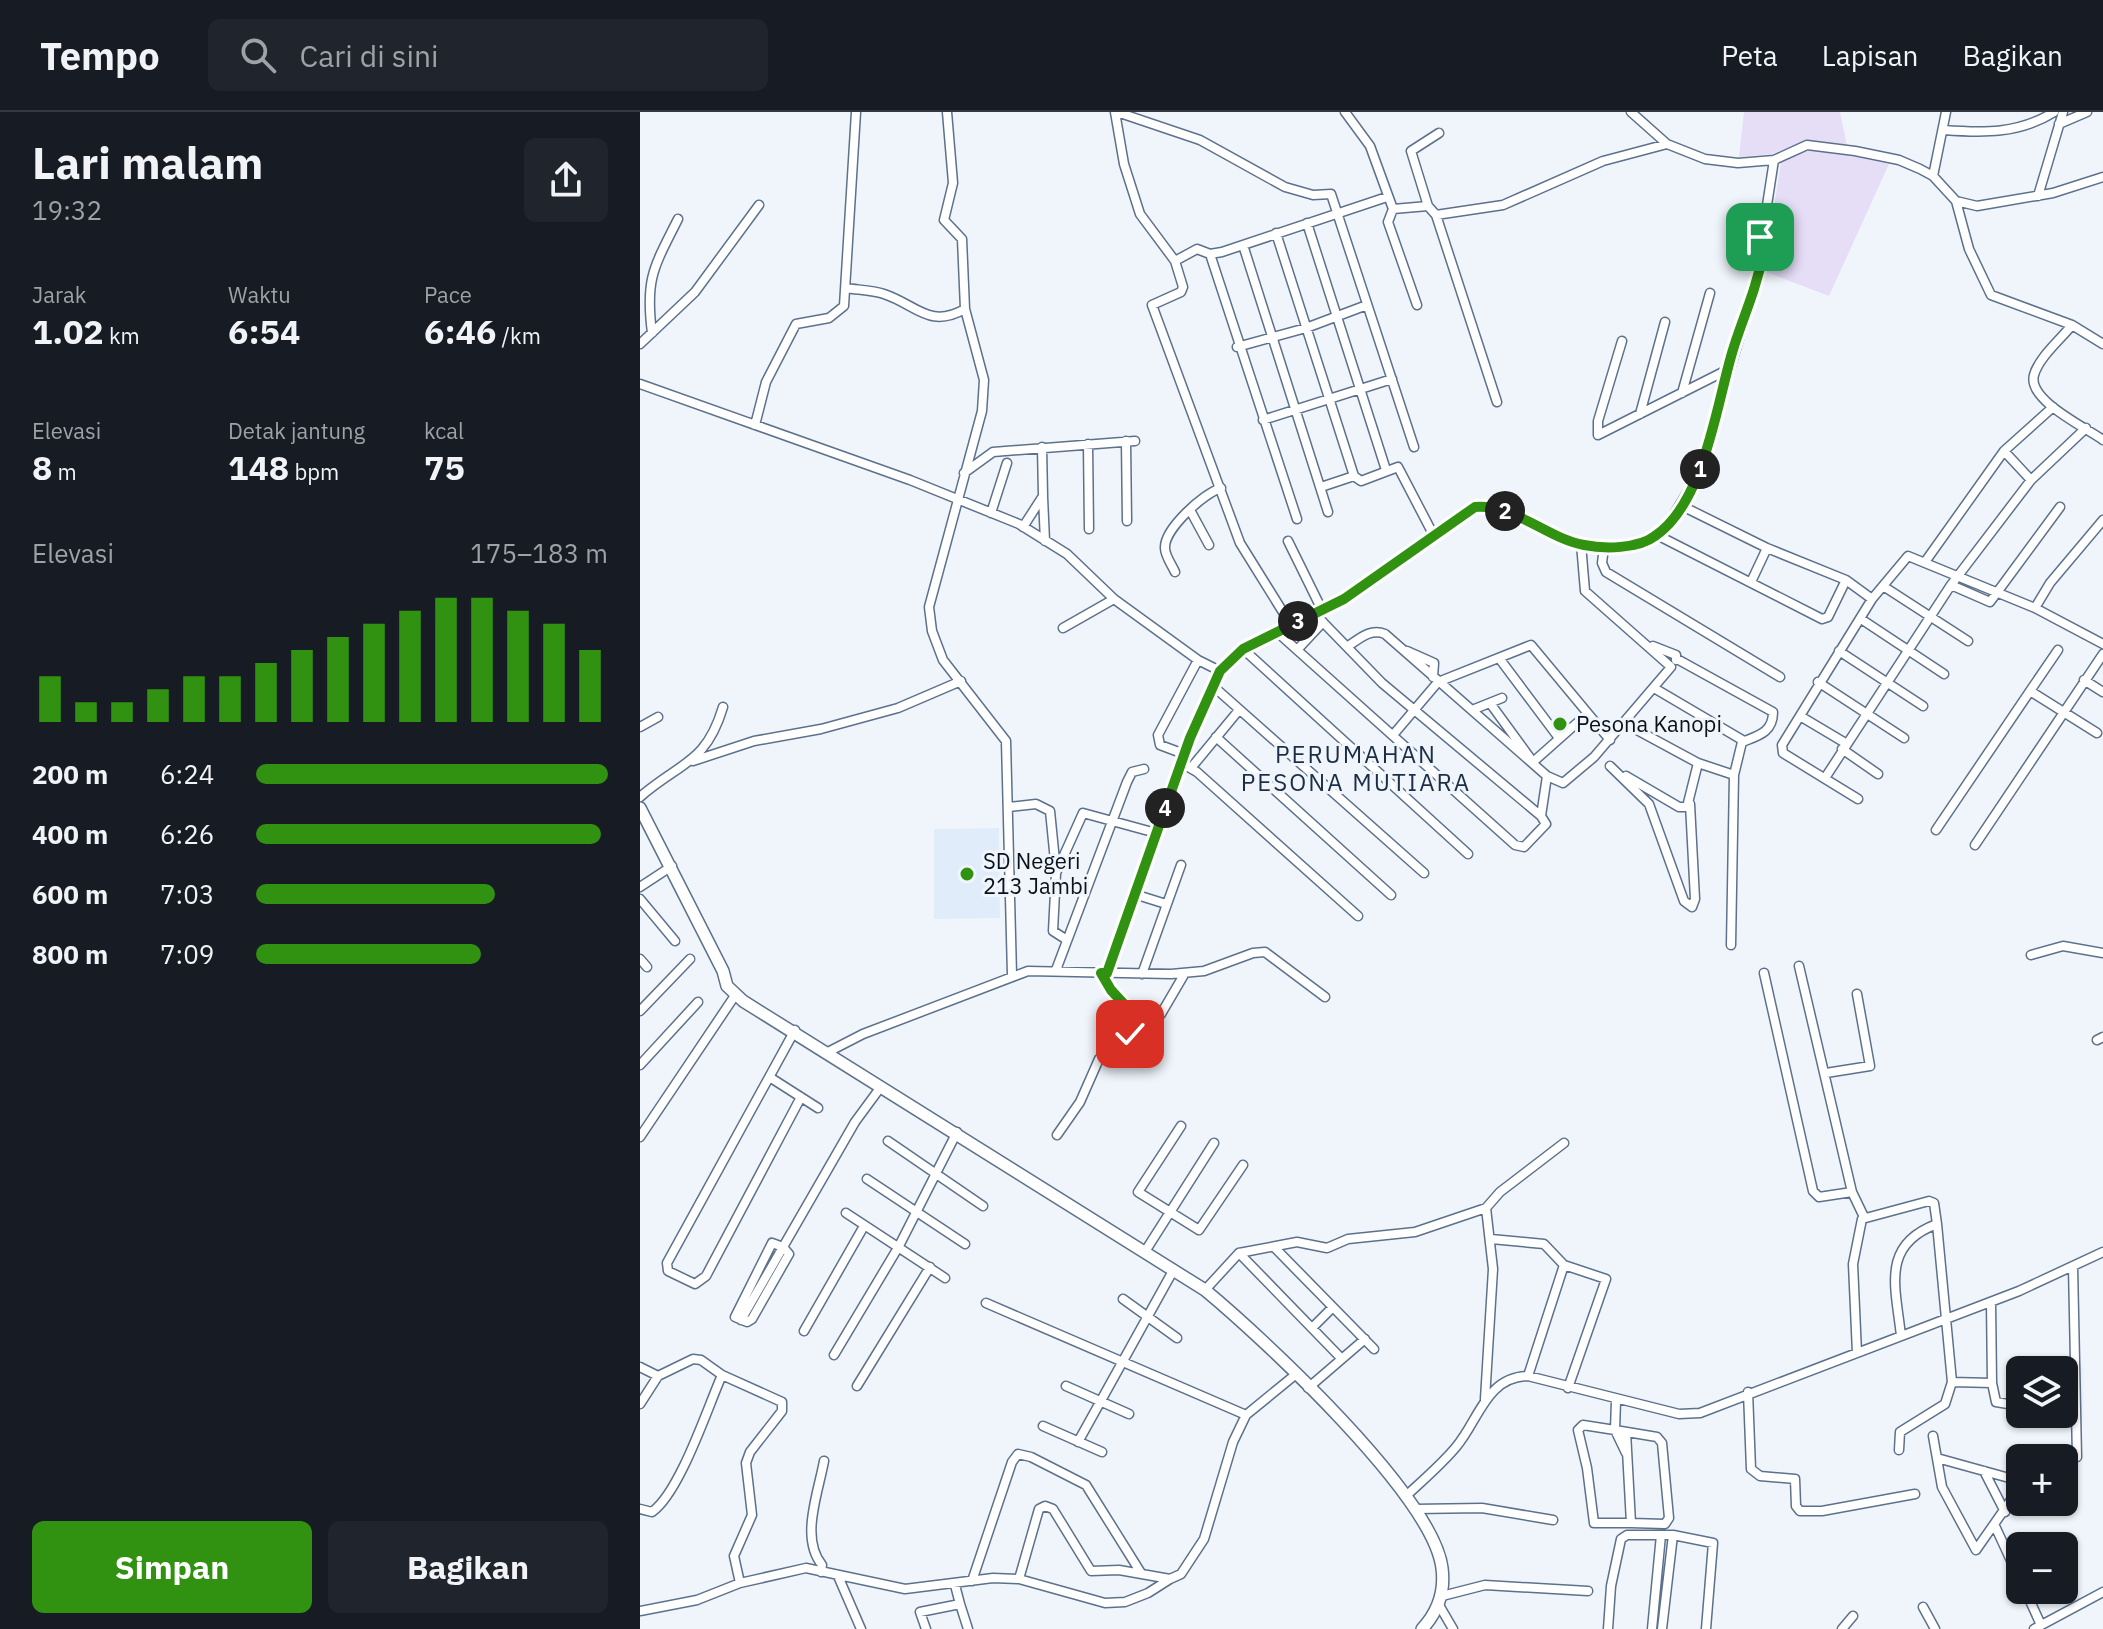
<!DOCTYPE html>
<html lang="id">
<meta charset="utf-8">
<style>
:root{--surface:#171b24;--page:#20242c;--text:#f1f3f6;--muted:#9ea1a6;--line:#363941;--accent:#319211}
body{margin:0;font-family:"IBM Plex Sans",sans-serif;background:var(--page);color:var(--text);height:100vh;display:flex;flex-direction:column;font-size:30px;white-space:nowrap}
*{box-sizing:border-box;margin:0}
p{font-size:26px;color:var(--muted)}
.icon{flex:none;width:44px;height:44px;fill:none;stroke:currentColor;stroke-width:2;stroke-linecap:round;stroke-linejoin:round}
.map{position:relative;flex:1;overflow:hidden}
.panel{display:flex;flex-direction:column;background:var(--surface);width:640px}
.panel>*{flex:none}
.buttons{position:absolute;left:1366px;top:1244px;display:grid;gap:16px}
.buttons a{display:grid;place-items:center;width:72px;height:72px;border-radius:12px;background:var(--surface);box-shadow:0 2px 6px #0004;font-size:40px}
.pin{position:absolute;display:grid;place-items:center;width:68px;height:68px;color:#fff;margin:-34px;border-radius:16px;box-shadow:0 4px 12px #0006}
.km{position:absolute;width:40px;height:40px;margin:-20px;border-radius:50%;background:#222;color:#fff;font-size:22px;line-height:40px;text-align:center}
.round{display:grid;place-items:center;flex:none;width:84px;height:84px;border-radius:12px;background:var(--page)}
.head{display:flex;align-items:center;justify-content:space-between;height:136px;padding:0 32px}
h1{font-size:44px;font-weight:700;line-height:60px}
.stats{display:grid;grid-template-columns:repeat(3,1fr);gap:12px;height:136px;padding:8px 32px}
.stats div{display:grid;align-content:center}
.stats b{font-size:34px;font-weight:700}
.stats small{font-size:22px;font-weight:400}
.stats p{font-size:22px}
.chart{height:224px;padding:16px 32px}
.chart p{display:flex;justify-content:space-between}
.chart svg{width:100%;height:144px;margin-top:8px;stroke:var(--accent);stroke-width:6}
.cta{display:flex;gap:16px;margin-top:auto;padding:16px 32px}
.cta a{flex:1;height:92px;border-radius:12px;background:var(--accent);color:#fff;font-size:32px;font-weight:700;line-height:92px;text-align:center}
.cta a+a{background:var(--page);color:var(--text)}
ul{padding:0 32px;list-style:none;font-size:26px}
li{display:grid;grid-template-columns:128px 96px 1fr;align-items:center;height:60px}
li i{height:20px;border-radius:10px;background:var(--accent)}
header{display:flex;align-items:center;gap:48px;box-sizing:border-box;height:112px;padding:0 40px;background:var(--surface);border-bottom:2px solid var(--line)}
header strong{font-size:38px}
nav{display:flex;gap:44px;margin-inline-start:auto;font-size:28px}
.search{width:560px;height:72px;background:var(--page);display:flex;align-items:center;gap:20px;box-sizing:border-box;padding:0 28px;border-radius:12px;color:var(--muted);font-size:30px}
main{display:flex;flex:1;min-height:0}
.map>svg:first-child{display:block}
.built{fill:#e1ecfb}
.green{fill:#e6ddf7}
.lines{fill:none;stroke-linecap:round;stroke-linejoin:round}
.street-casing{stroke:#5c718b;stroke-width:11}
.secondary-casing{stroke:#5c718b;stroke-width:14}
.street{stroke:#fff;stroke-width:8}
.secondary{stroke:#fff;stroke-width:11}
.route-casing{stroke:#fff;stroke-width:16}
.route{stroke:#319211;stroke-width:10}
.poi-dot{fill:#319211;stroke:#f0f5fb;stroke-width:3}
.labels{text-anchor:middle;stroke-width:6;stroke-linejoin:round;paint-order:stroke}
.poi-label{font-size:22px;fill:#09111b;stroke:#f0f5fb;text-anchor:start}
.neighbourhood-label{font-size:24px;letter-spacing:2px;fill:#1c2e45;stroke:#f0f5fb}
</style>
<header>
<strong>Tempo</strong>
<div class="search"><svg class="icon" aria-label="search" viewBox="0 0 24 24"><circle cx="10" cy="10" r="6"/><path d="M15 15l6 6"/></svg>Cari di sini</div>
<nav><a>Peta</a><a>Lapisan</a><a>Bagikan</a></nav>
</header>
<main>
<section class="panel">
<div class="head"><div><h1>Lari malam</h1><p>19:32</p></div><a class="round"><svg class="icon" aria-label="share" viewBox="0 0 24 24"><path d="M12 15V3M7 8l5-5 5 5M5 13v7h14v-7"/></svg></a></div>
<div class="stats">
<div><p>Jarak</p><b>1.02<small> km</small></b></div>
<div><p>Waktu</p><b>6:54</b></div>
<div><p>Pace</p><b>6:46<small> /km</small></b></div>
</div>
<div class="stats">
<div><p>Elevasi</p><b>8<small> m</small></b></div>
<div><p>Detak jantung</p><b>148<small> bpm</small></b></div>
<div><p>kcal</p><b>75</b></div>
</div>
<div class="chart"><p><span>Elevasi</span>175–183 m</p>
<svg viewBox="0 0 160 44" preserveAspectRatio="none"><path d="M5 44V30M15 44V38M25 44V38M35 44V34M45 44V30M55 44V30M65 44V26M75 44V22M85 44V18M95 44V14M105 44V10M115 44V6M125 44V6M135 44V10M145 44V14M155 44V22"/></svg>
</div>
<ul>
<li><b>200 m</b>6:24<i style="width:100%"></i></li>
<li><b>400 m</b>6:26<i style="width:98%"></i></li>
<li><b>600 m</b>7:03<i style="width:68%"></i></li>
<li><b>800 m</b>7:09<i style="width:64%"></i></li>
</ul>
<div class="cta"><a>Simpan</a><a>Bagikan</a></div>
</section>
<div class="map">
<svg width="1463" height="1517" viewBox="0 0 1463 1517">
<rect width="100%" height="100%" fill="#f0f5fb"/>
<path class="built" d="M359 716 360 806 294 807V717Z"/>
<path class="green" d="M1104 0H1200L1207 34 1167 29 1131 42 1099 45Z
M1179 37 1249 52 1189 184 1124 159 1142 44Z"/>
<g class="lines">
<defs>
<path id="street" d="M307 0 313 71 304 108 322 127 325 197 344 268 342 299 289 495 292 519 303 548 366 629 372 863
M475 0 484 52 500 102 535 149
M477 0 560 28 645 75 673 83 691 82 774 335
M705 0 730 34 753 97 788 94 796 103 863 93 963 49 1027 32
M991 0 1027 32 1065 47 1098 51 1134 48 1167 33 1215 39 1259 48 1280 57 1293 64 1316 89 1337 94 1413 81 1463 65
M1419 12 1447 0
M1304 18C1343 21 1379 22 1414 0
M1293 64 1306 0
M1398 84 1423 0
M1316 89 1329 137 1351 183 1432 213 1463 232
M788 94 771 39 799 21
M753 97 748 110 777 193
M796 103 857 290
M667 111 746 358
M636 121 714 364 721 369 758 355 794 424
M603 133 688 400
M570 142 657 407
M206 176C218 178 232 178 244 182 277 193 289 217 325 197
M1432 213C1421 227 1399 245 1394 263 1387 288 1445 315 1463 328
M12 221C5 166 14 155 38 107
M982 229 958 309V323L1087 258
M0 232 55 180 119 93
M597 235 666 216 727 193
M0 272 270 368 379 412 427 442 474 487 558 548 580 559
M1042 281 1070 181
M1000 302 1025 210
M623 308 752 267
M115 313 126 270 156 212 189 206 204 194 216 0
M486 329 487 409
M448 332 449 417
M1364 339 1391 368
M324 361 353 340 495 329
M681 375 714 364
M403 385 405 429
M1042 394 1127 436 1206 468 1232 487
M550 398 569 433
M351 401 367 351
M383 415 403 384 402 335
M1017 423 1182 507 1188 505 1206 468
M648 429 682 498
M964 435 962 451 966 460 1140 565
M1285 450 1364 339 1413 295
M535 460C532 453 525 444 525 436 524 417 564 381 581 376
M1111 470 1127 436
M1311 473 1350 490 1420 395
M1243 474 1328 529
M1395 496 1410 471 1463 408
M1221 507 1304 562
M651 513 600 431 512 193 541 180 543 175 535 149 557 137 570 142 582 140 747 85
M423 516 474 487
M637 520 875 733 884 735 906 712 901 704 742 571 674 501
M1013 534 1036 543V548
M707 535C719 527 730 516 745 522L907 664 901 704
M603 537 828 742
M657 538 683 510
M767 539 794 551 793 565
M1199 539 1283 594
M859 546 919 626
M1037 547 1133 600C1133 621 1117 624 1102 630L1094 663
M1444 568 1463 580
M1178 570 1264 626
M573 574 784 761
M1014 576 1104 629
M1390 579 1418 538
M850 591 893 650 946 603
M832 598 862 586
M1160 604 1207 632
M984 611 1058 651 1094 663 1091 833
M0 615 18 605
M753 623 798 570 891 533 970 628
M576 625 751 783
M1202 637 1238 662
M544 642 520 633 518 623 558 548
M53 649 114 629 181 617 258 596 321 569
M543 652 557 660 718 804
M970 654 1009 692 1044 789 1052 795 1055 787 1050 692
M551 656 599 598
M907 664 923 671 954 645 1031 555 945 479 941 432
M986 664 1039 695H1047L1058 651
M1185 666 1311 473 1391 368 1446 316
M0 685C40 650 66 652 83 595
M1218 687 1143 641 1142 633 1232 487 1268 444 1395 496 1463 532
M369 695 396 692 410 699 416 759
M1296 718 1390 579 1457 621
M1335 733 1463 542
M0 775 32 754
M494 782 526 792
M0 787 35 829
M427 828 413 819 416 761 443 701 516 721
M1391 843 1423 834 1463 841
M0 847 7 855
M1159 854 1212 1080 1224 1105
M416 858 487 670 492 660 504 657
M461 861 471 878 504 914
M467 861 550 626 580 559 603 537 704 487 835 395 862 398 941 432 964 435 1006 430 1028 412 1058 363 1114 177 1134 48
M1124 861 1173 1079 1179 1085 1212 1080
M502 862 541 753
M0 899 50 847
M155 918 27 1151 28 1159 55 1172 66 1164 161 985
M1457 928 1463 925
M188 940 223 922 388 859 531 862 564 859 613 841 625 840 685 885
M0 953 58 890
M1186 961 1230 954 1217 882
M131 966 178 996
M541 1014 498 1080 559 1118 603 1053
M417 1023 440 990 459 947 521 902 545 861
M0 1025 96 882
M248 1029 343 1094
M227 1067 325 1132
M846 1096 860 1080 924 1031
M206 1101 305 1166
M851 1127 904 1132 924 1153 966 1167 928 1276
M132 1131 143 1135 149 1142 112 1207 107 1210 95 1205Z
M634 1135 734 1237
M506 1138 574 1031
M599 1141 700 1245
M1433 1154 1437 1345
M565 1178 599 1141 657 1130 687 1136 708 1127 775 1120 846 1096 853 1157 845 1287
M483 1187 537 1226
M346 1191 606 1303
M101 1208 215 1010 240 976
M672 1216 692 1196
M164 1219 224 1114
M1261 1224C1256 1176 1240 1133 1297 1112L1312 1270 1352 1271 1351 1190
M1217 1241 1213 1152 1222 1107 1289 1089 1294 1091 1297 1112
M194 1243 259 1134 317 1020
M0 1255 18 1264 53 1247 61 1248 82 1263 142 1290V1299L110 1340 106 1351 112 1403 94 1444 100 1471
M888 1264 924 1153
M1352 1271 1356 1290 1380 1294
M217 1274 290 1155
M426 1274 489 1302
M668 1276 725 1227
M1108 1280 1111 1357 1120 1364 1155 1367 1156 1394 1160 1399H1182L1275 1382
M976 1289 975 1318 1017 1325 1022 1331 1029 1406 1025 1412 991 1411 986 1320
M0 1292 18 1264
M403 1314 462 1340
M1293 1324 1302 1375 1336 1438 1380 1375
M438 1330 534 1157
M1259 1338 1260 1320 1305 1292 1312 1270
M986 1341 975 1318 943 1313 938 1318 947 1356 954 1411H991
M1297 1346 1380 1369
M1344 1359 1365 1400
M766 1384C783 1368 801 1353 816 1335 839 1308 846 1265 888 1264L1039 1302 1060 1301 1379 1179 1463 1140
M0 1397 12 1400C40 1380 67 1297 82 1263
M775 1397 842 1396 913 1408
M1355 1414 1380 1468
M181 1460 182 1453C160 1426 178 1382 184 1349
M198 1464 221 1517
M379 1467 399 1397 405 1394 413 1397 451 1459 479 1458 530 1467 541 1462 564 1427 593 1330 606 1303 655 1263
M332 1469 372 1350 378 1342 391 1345 446 1373 501 1461
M1385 1478 1401 1513
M802 1484 845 1473 948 1479
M320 1492 328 1517
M799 1493 813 1517
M1283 1495 1295 1517
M0 1499 57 1488 100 1471 166 1456 265 1477 353 1466 379 1467 465 1491 485 1490 508 1481 530 1467
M286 1517 280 1500 320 1492 315 1473
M968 1517 971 1474 981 1427 987 1423H1033L1073 1431 1066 1517
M1012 1517 1021 1423
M1022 1517 1033 1423
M1202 1517 1213 1504
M1394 1517 1463 1480"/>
<path id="secondary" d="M0 696 83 859 87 874 103 889 565 1178C623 1226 793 1384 802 1456 805 1479 798 1500 782 1517"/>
</defs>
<use href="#street" class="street-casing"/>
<use href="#secondary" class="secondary-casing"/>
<use href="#street" class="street"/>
<use href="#secondary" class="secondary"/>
</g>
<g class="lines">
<defs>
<path id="route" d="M490 922 504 914 471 878 461 861H467L550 626 580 559 603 537 704 487 835 395C875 392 906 426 944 433 964 437 998 437 1015 424 1064 391 1076 295 1092 241 1098 220 1107 199 1114 177L1120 156V125"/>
</defs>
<use href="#route" class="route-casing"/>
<use href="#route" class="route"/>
</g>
<g class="poi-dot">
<circle cx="920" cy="612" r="8"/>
<circle cx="327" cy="762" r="8"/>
</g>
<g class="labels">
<g class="poi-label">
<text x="936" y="620">Pesona Kanopi</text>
<text x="343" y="757">SD Negeri<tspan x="343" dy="25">213 Jambi</tspan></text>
</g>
<g class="neighbourhood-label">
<text x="716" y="651">PERUMAHAN<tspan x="716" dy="28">PESONA MUTIARA</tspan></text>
</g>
</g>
</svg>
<div class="buttons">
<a><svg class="icon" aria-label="layers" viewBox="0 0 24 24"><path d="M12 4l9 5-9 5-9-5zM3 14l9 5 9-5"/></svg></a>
<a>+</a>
<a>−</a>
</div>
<div class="pin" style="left:1120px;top:125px;background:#1e9e55"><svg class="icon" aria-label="arrive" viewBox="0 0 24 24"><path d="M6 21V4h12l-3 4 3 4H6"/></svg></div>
<div class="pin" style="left:490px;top:922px;background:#d93025"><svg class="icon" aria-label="check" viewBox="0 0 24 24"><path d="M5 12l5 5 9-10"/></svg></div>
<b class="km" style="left:1060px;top:357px">1</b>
<b class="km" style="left:865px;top:399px">2</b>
<b class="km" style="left:658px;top:509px">3</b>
<b class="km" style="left:525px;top:696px">4</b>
</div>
</main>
